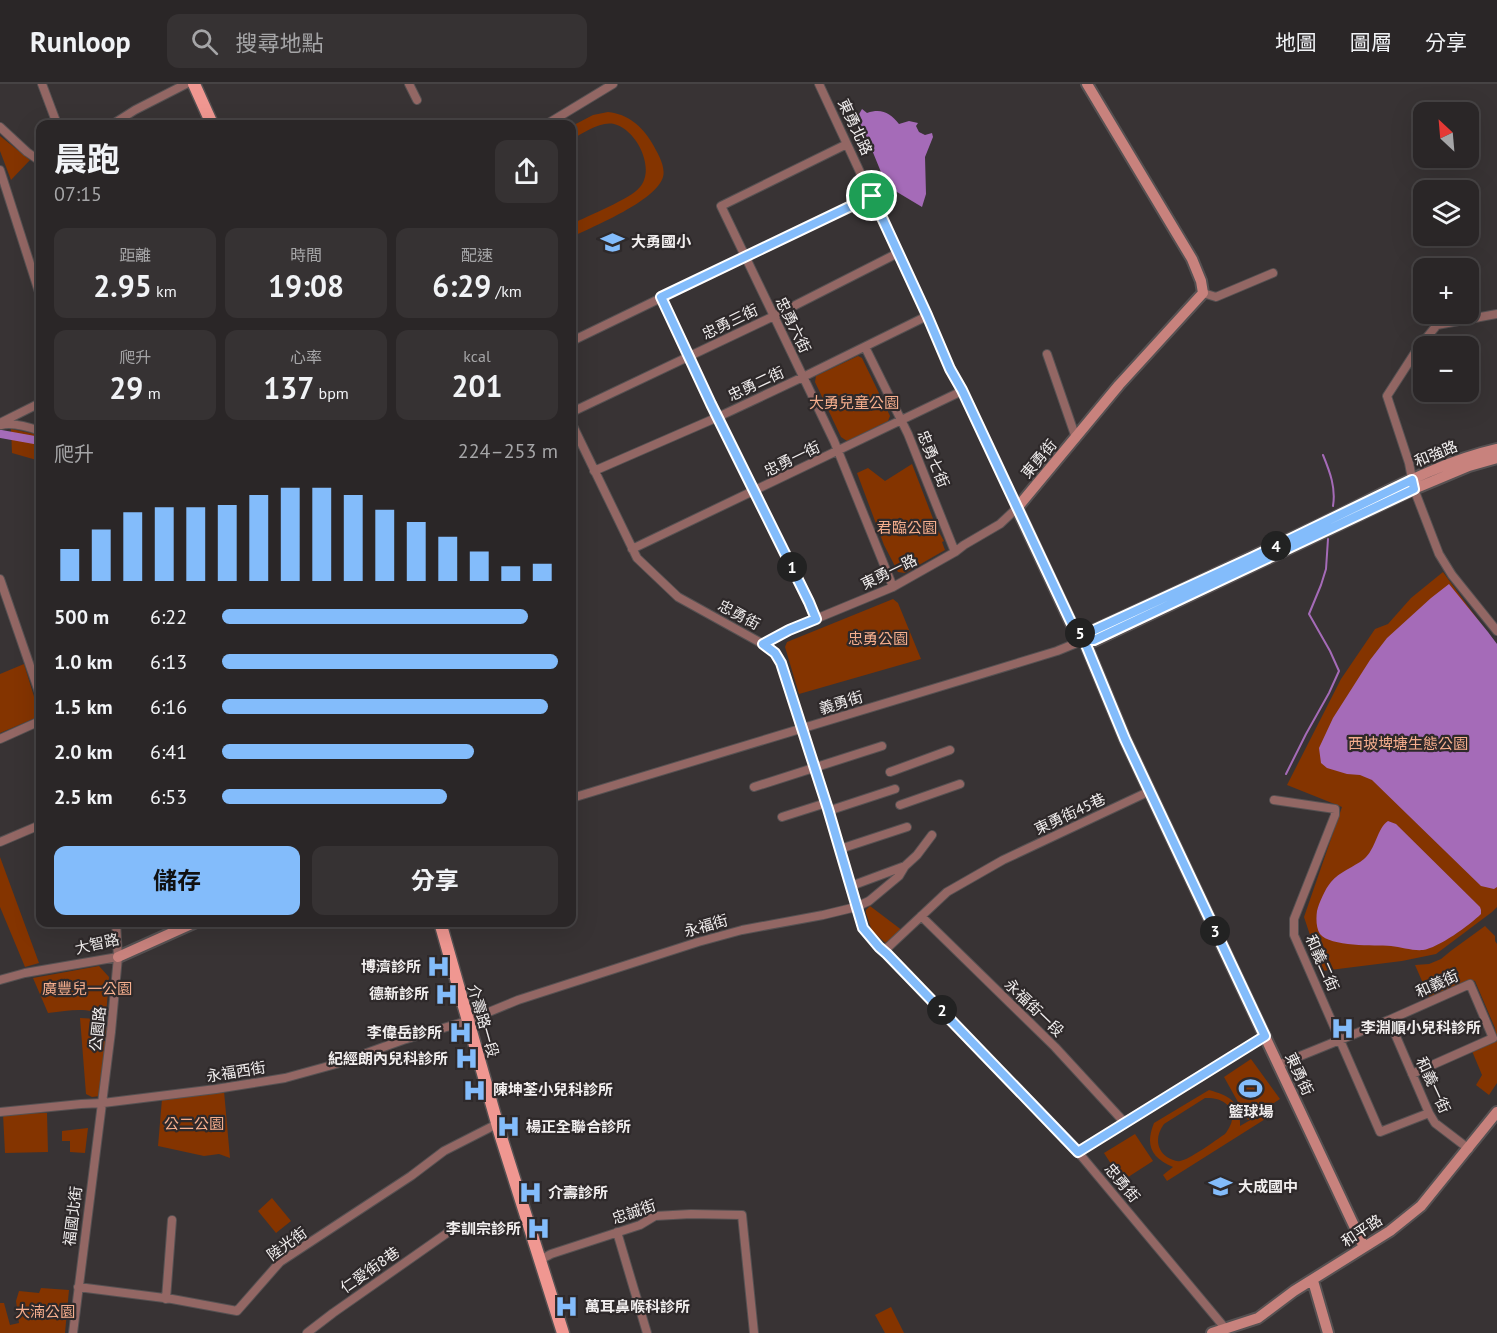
<!DOCTYPE html>
<html lang="zh-TW">
<meta charset="utf-8">
<style>
:root{--surface:#2a2627;--page:#363233;--text:#f1f3f6;--muted:#a5a5a7;--line:#464344;--accent:#83bcfb}
body{margin:0;font-family:"PT Sans","Noto Sans TC",sans-serif;background:var(--page);color:var(--text);height:100vh;display:flex;flex-direction:column;font-size:22px;white-space:nowrap}
*{box-sizing:border-box;margin:0}
p{font-size:20px;color:var(--muted)}
.icon{flex:none;width:33px;height:33px;fill:none;stroke:currentColor;stroke-width:2;stroke-linecap:round;stroke-linejoin:round}
.map{position:relative;flex:1;overflow:hidden}
.drawer{position:absolute;left:36px;top:36px;width:540px;height:807px;display:flex;flex-direction:column;background:var(--surface);border-radius:12px;box-shadow:0 6px 24px #0002,0 0 0 2px var(--line)}
.drawer>*{flex:none}
.needle{width:39px;rotate:334deg}
.controls{position:absolute;left:1413px;top:18px;display:grid;gap:12px}
.controls a{display:grid;place-items:center;width:66px;height:66px;border-radius:12px;background:var(--surface);box-shadow:0 6px 24px #0002,0 0 0 2px var(--line);font-size:30px}
.pin{position:absolute;display:grid;place-items:center;width:51px;height:51px;color:#fff;margin:-26px;border:3px solid #fff;border-radius:50%;box-shadow:0 2px 6px #0007}
.km{position:absolute;width:30px;height:30px;margin:-15px;border-radius:50%;background:#222;color:#fff;font-size:16px;line-height:30px;text-align:center}
.round{display:grid;place-items:center;flex:none;width:63px;height:63px;border-radius:12px;background:var(--page)}
.headline{display:flex;align-items:center;justify-content:space-between;height:102px;padding:0 18px}
h1{font-size:33px;font-weight:700;line-height:45px}
.metrics{display:grid;grid-template-columns:repeat(3,1fr);gap:9px;height:102px;padding:6px 18px}
.metrics div{display:grid;align-content:center;border-radius:12px;background:var(--page);text-align:center}
.metrics b{font-size:30px;font-weight:700}
.metrics small{font-size:16px;font-weight:400}
.metrics p{font-size:16px}
.chart{height:168px;padding:12px 18px}
.chart p{display:flex;justify-content:space-between}
.chart svg{width:100%;height:108px;margin-top:6px;stroke:var(--accent);stroke-width:6}
.cta{display:flex;gap:12px;margin-top:auto;padding:12px 18px}
.cta a{flex:1;height:69px;border-radius:12px;background:var(--accent);color:#111;font-size:24px;font-weight:700;line-height:69px;text-align:center}
.cta a+a{background:var(--page);color:var(--text)}
ul{padding:0 18px;list-style:none;font-size:20px}
li{display:grid;grid-template-columns:96px 72px 1fr;align-items:center;height:45px}
li i{height:15px;border-radius:8px;background:var(--accent)}
header{display:flex;align-items:center;gap:36px;box-sizing:border-box;height:84px;padding:0 30px;background:var(--surface);border-bottom:2px solid var(--line)}
header strong{font-size:28px}
nav{display:flex;gap:33px;margin-inline-start:auto;font-size:21px}
.search{width:420px;height:54px;background:var(--page);display:flex;align-items:center;gap:15px;box-sizing:border-box;padding:0 21px;border-radius:12px;color:var(--muted);font-size:22px}
.map>svg:first-child{display:block}
.green{fill:#843400;fill-rule:evenodd}
.water{fill:#a56bb8}
.lines{fill:none;stroke-linecap:round;stroke-linejoin:round}
.stream{stroke:#a56bb8;stroke-width:2}
.canal{stroke:#a56bb8;stroke-width:8}
.street-casing{stroke:#565152;stroke-width:10}
.secondary-casing{stroke:#565152;stroke-width:14}
.primary-casing{stroke:#565152;stroke-width:15}
.street{stroke:#936764;stroke-width:8}
.secondary{stroke:#c8827d;stroke-width:10}
.primary{stroke:#f09791;stroke-width:12}
.route-casing{stroke:#fff;stroke-width:12}
.route{stroke:#83bcfb;stroke-width:8}
.labels{text-anchor:middle;stroke-width:4.5;stroke-linejoin:round;paint-order:stroke}
.street-label{font-size:15px;fill:#f1eeee;stroke:#2e292a}
.poi-label{font-size:15px;font-weight:bold;fill:#f1eeee;stroke:#2e292a;text-anchor:start}
.park-label{font-size:15px;fill:#f5ae8d;stroke:#2e292a}
</style>
<header>
<strong>Runloop</strong>
<div class="search"><svg class="icon" aria-label="search" viewBox="0 0 24 24"><circle cx="10" cy="10" r="6"/><path d="M15 15l6 6"/></svg>搜尋地點</div>
<nav><a>地圖</a><a>圖層</a><a>分享</a></nav>
</header>
<div class="map">
<svg width="1497" height="1249" viewBox="0 0 1497 1249">
<rect width="100%" height="100%" fill="#383334"/>
<path class="green" d="M608 28C628 30 642 42 652 59 657 68 666 82 663 93 656 117 594 142 572 153V140C587 132 631 115 640 103 656 84 636 45 614 40 600 37 584 49 572 55V42L593 31Z
M0 52 30 76 11 96 0 67Z
M858 272 862 274 890 332 888 337 847 357 841 353 815 298 816 292Z
M11 345 40 351V377L12 369Z
M912 380 937 445 944 457 942 458 945 466 905 489 898 488 884 461 857 389 868 384 885 397Z
M1443 488 1497 562V823L1492 828 1436 870 1402 877 1322 887 1304 833 1342 723 1287 701 1341 595 1375 545 1388 540 1411 514Z
M893 515 898 519 921 575 799 610 785 563 787 558Z
M24 580 40 632 0 649V590Z
M0 773 39 879 25 883 0 823Z
M870 822 903 847 888 861 872 847 866 829V826Z
M1485 842 1495 852V857L1497 860V999L1489 1011 1476 1001 1482 991 1472 967 1496 954 1495 944 1475 897 1471 896 1466 897 1429 913 1415 881 1429 880 1441 875 1452 866Z
M99 882 109 893 106 932C85 922 70 927 48 929L33 894Z
M80 934 98 935 107 944 100 1012 92 1013 86 1010Z
M1251 975 1280 1015 1248 1036 1224 993Z
M1209 1006C1230 1012 1241 1018 1240 1042L1266 1027 1270 1032 1167 1097 1163 1091 1173 1083C1151 1074 1145 1061 1154 1039ZM1205 1014C1229 1013 1241 1030 1225 1050 1216 1056 1189 1076 1180 1077 1176 1078 1171 1075 1167 1073 1155 1064 1156 1051 1164 1040Z
M224 1007 230 1074 219 1070 204 1072 158 1062 162 1015Z
M47 1029 48 1068 5 1069 3 1030Z
M88 1044 85 1069 70 1068V1057H62V1047Z
M1135 1050 1153 1077 1122 1097 1104 1069Z
M272 1114 291 1137 276 1149 258 1127Z
M41 1204 69 1206 65 1249H0V1219H4L10 1241 19 1239 16 1217 19 1207 39 1209Z
M891 1223 904 1249H885L875 1231Z"/>
<path class="water" d="M862 25 867 29C882 24 890 29 899 40L909 37 918 39 916 42 919 48 925 51 932 49 933 53 925 73 926 110 922 123 892 105 883 93 863 44 853 31 858 32Z
M1449 500 1488 548 1497 560V803L1494 805 1481 802 1372 696 1360 691 1347 690 1327 684 1321 679 1319 664 1333 634 1370 576 1387 554 1431 514Z
M1388 737 1396 740 1480 823 1481 826V830C1470 841 1438 864 1423 866 1413 867 1401 863 1391 862 1375 861 1330 863 1320 850 1316 844 1316 834 1317 827 1319 819 1325 805 1331 798 1339 788 1354 783 1364 775 1376 765 1377 744 1388 737Z"/>
<g class="lines">
<path class="stream" d="M1323 371C1330 388 1336 404 1333 422
M1286 690 1306 650 1329 609 1339 587 1330 567 1309 530 1321 501 1326 485 1328 455"/>
<path class="canal" d="M1 350 40 357"/>
<defs>
<path id="street" d="M42 0 57 40
M409 0 417 16
M113 40 135 26 186 0
M547 40 613 0
M0 43 27 68 40 77
M847 60 721 122 834 357 893 503
M0 86 40 211
M1203 209 1216 213 1273 189
M661 213 711 320 809 518 816 535
M1497 230 1437 241 1418 264 1387 312 1409 379 1414 405 1439 470 1452 491 1497 547
M572 257 872 112
M865 263 908 350 955 468
M1047 270 1076 354
M572 328 774 232 898 169
M0 339 40 319
M572 340 637 474 678 513 763 560 775 569 781 579 828 725 863 845 879 863 887 870 1078 1068 1225 1244
M1 341C13 338 29 343 40 347
M594 387 718 333 803 293 927 232
M632 465 962 307
M0 495 40 611
M763 560 789 546 893 503 955 468 964 461 1000 440 1017 424 962 307 950 285 927 232 819 0
M0 655 40 637
M890 688 950 666
M754 703 882 662
M572 714 962 596 1057 567 1084 556
M1274 716 1335 725V731L1294 835V851L1380 1048 1429 1029
M900 721 960 700
M828 727 895 705
M782 733 826 719
M0 758 40 741
M840 765 907 743
M851 802 905 782
M921 832 1055 963 1125 1039
M884 867 947 808 1003 776 1150 707
M0 896 25 889 118 873
M1389 936 1429 1029 1435 1039 1469 1065
M1278 981 1389 936 1470 900 1493 954 1412 990
M0 1028 81 1020 103 1019 216 1005 285 994 336 980 403 956 467 937 518 916 698 858 742 846 823 831 856 823 869 817 899 792 905 782 917 771 932 751
M1078 1068 1265 952
M617 1148 647 1249
M540 1176 551 1170 640 1141 655 1132 691 1130 742 1131 754 1249
M78 1203 172 1215 237 1227 280 1178 411 1092 444 1067 497 1040
M166 1215 172 1136
M73 1249 111 948 118 873 116 838
M307 1249 333 1229 450 1147"/>
<path id="secondary" d="M1087 0 1192 175 1201 197 1203 209 1119 301 1017 424 1071 539 1081 550 1084 556 1125 655 1364 1163
M1084 556 1090 548C1167 513 1244 477 1321 440 1378 413 1435 379 1497 365
M1084 556 1094 557 1414 405 1469 382 1497 374
M118 873 196 838
M1313 1197 1328 1249
M1212 1249 1258 1234 1294 1207 1390 1147 1421 1122 1497 1028"/>
<path id="primary" d="M194 0 212 40
M440 838 501 1053 563 1249"/>
</defs>
<use href="#street" class="street-casing"/>
<use href="#secondary" class="secondary-casing"/>
<use href="#primary" class="primary-casing"/>
<use href="#street" class="street"/>
<use href="#secondary" class="secondary"/>
<use href="#primary" class="primary"/>
</g>
<g class="lines">
<defs>
<path id="route" d="M872 112 661 213 711 320 809 518 816 535 789 546 763 560 775 569 781 579 828 725 863 844 879 863 887 870 1078 1068 1265 952 1125 655 1084 556 1090 548 1251 474 1412 396 1414 405 1094 556H1084L1081 550 1071 538 962 306 950 285 927 231 872 112"/>
</defs>
<use href="#route" class="route-casing"/>
<use href="#route" class="route"/>
</g>
<defs>
<symbol id="school-bare" viewBox="-9 -9 18 18"><path d="M0-5L7-2L0 1L-7-2ZM-4 1L0 2.5L4 1V4Q0 6-4 4Z" fill="#83bcfb" stroke="#2e292a" stroke-width="2.5" paint-order="stroke"/></symbol>
<symbol id="hospital-bare" viewBox="-9 -9 18 18"><path d="M-5-5h3v3.5h4V-5h3V5h-3V1.5h-4V5h-3Z" fill="#83bcfb" stroke="#2e292a" stroke-width="2.5" paint-order="stroke"/></symbol>
<symbol id="stadium-bare" viewBox="-9 -9 18 18"><path d="M0-5a6.5 5 0 1 0 0 10a6.5 5 0 1 0 0-10ZM-3.5-1.8h7v3.6h-7Z" fill="#83bcfb" stroke="#2e292a" stroke-width="2.5" paint-order="stroke"/></symbol>
</defs>
<g fill-rule="evenodd">
<use href="#school-bare" x="596" y="142" width="33" height="33"/>
<use href="#hospital-bare" x="422" y="866" width="33" height="33"/>
<use href="#hospital-bare" x="430" y="894" width="33" height="33"/>
<use href="#hospital-bare" x="1326" y="928" width="33" height="33"/>
<use href="#hospital-bare" x="444" y="932" width="33" height="33"/>
<use href="#hospital-bare" x="450" y="958" width="33" height="33"/>
<use href="#stadium-bare" x="1234" y="988" width="33" height="33"/>
<use href="#hospital-bare" x="458" y="990" width="33" height="33"/>
<use href="#hospital-bare" x="492" y="1026" width="33" height="33"/>
<use href="#school-bare" x="1204" y="1086" width="33" height="33"/>
<use href="#hospital-bare" x="514" y="1092" width="33" height="33"/>
<use href="#hospital-bare" x="522" y="1128" width="33" height="33"/>
<use href="#hospital-bare" x="550" y="1206" width="33" height="33"/>
</g>
<g class="labels">
<g class="street-label">
<text transform="translate(855 43) rotate(65)" y="5">東勇北路</text>
<text transform="translate(730 238) rotate(-26)" y="5">忠勇三街</text>
<text transform="translate(793 241) rotate(64)" y="5">忠勇六街</text>
<text transform="translate(756 300) rotate(-25)" y="5">忠勇二街</text>
<text transform="translate(1436 370) rotate(-22)" y="5">和強路</text>
<text transform="translate(792 375) rotate(-26)" y="5">忠勇一街</text>
<text transform="translate(933 375) rotate(68)" y="5">忠勇七街</text>
<text transform="translate(1039 375) rotate(-50)" y="5">東勇街</text>
<text transform="translate(889 488) rotate(-26)" y="5">東勇一路</text>
<text transform="translate(739 531) rotate(28)" y="5">忠勇街</text>
<text transform="translate(841 619) rotate(-17)" y="5">義勇街</text>
<text transform="translate(1070 730) rotate(-25)" y="5">東勇街45巷</text>
<text transform="translate(706 842) rotate(-16)" y="5">永福街</text>
<text transform="translate(97 860) rotate(-13)" y="5">大智路</text>
<text transform="translate(1322 879) rotate(66)" y="5">和義二街</text>
<text transform="translate(1437 900) rotate(-24)" y="5">和義街</text>
<text transform="translate(1034 924) rotate(44)" y="5">永福街一段</text>
<text transform="translate(483 937) rotate(74)" y="5">介壽路一段</text>
<text transform="translate(98 945) rotate(-84)" y="5">公園路</text>
<text transform="translate(236 988) rotate(-9)" y="5">永福西街</text>
<text transform="translate(1299 990) rotate(65)" y="5">東勇街</text>
<text transform="translate(1433 1001) rotate(65)" y="5">和義一街</text>
<text transform="translate(1122 1099) rotate(50)" y="5">忠勇街</text>
<text transform="translate(634 1128) rotate(-19)" y="5">忠誠街</text>
<text transform="translate(73 1132) rotate(-83)" y="5">福國北街</text>
<text transform="translate(1362 1147) rotate(-33)" y="5">和平路</text>
<text transform="translate(287 1160) rotate(-36)" y="5">陸光街</text>
<text transform="translate(370 1186) rotate(-35)" y="5">仁愛街8巷</text>
</g>
<g class="poi-label">
<text x="631" y="163">大勇國小</text>
<text x="421" y="888" text-anchor="end">博濟診所</text>
<text x="429" y="915" text-anchor="end">德新診所</text>
<text x="1361" y="949">李淵順小兒科診所</text>
<text x="442" y="954" text-anchor="end">李偉岳診所</text>
<text x="448" y="980" text-anchor="end">紀經朗內兒科診所</text>
<text x="493" y="1011">陳坤荃小兒科診所</text>
<text x="1251" y="1033" text-anchor="middle">籃球場</text>
<text x="526" y="1048">楊正全聯合診所</text>
<text x="1238" y="1108">大成國中</text>
<text x="548" y="1114">介壽診所</text>
<text x="521" y="1150" text-anchor="end">李訓宗診所</text>
<text x="585" y="1228">萬耳鼻喉科診所</text>
</g>
<g class="park-label">
<text x="854" y="324">大勇兒童公園</text>
<text x="907" y="449">君臨公園</text>
<text x="878" y="560">忠勇公園</text>
<text x="1408" y="665">西坡埤塘生態公園</text>
<text x="87" y="910">廣豐兒一公園</text>
<text x="194" y="1045">公二公園</text>
<text x="45" y="1233">大湳公園</text>
</g>
</g>
</svg>
<div class="controls">
<a><svg class="needle" viewBox="-14 -14 28 28"><path d="M0-13l5 13h-10z" fill="#e53935"/><path d="M0 13l5-13h-10z" fill="#a5a5a7"/></svg></a>
<a><svg class="icon" aria-label="layers" viewBox="0 0 24 24"><path d="M12 4l9 5-9 5-9-5zM3 14l9 5 9-5"/></svg></a>
<a>+</a>
<a>−</a>
</div>
<div class="pin" style="left:872px;top:112px;background:#1e9e55"><svg class="icon" aria-label="arrive" viewBox="0 0 24 24"><path d="M6 21V4h12l-3 4 3 4H6"/></svg></div>
<b class="km" style="left:792px;top:483px">1</b>
<b class="km" style="left:942px;top:926px">2</b>
<b class="km" style="left:1215px;top:847px">3</b>
<b class="km" style="left:1276px;top:462px">4</b>
<b class="km" style="left:1080px;top:549px">5</b>
<section class="drawer">
<div class="headline"><div><h1>晨跑</h1><p>07:15</p></div><a class="round"><svg class="icon" aria-label="share" viewBox="0 0 24 24"><path d="M12 15V3M7 8l5-5 5 5M5 13v7h14v-7"/></svg></a></div>
<div class="metrics">
<div><p>距離</p><b>2.95<small> km</small></b></div>
<div><p>時間</p><b>19:08</b></div>
<div><p>配速</p><b>6:29<small> /km</small></b></div>
</div>
<div class="metrics">
<div><p>爬升</p><b>29<small> m</small></b></div>
<div><p>心率</p><b>137<small> bpm</small></b></div>
<div><p>kcal</p><b>201</b></div>
</div>
<div class="chart"><p><span>爬升</span>224–253 m</p>
<svg viewBox="0 0 160 44" preserveAspectRatio="none"><path d="M5 44V31M15 44V23M25 44V16M35 44V14M45 44V14M55 44V13M65 44V9M75 44V6M85 44V6M95 44V9M105 44V15M115 44V20M125 44V26M135 44V32M145 44V38M155 44V37"/></svg>
</div>
<ul>
<li><b>500 m</b>6:22<i style="width:91%"></i></li>
<li><b>1.0 km</b>6:13<i style="width:100%"></i></li>
<li><b>1.5 km</b>6:16<i style="width:97%"></i></li>
<li><b>2.0 km</b>6:41<i style="width:75%"></i></li>
<li><b>2.5 km</b>6:53<i style="width:67%"></i></li>
</ul>
<div class="cta"><a>儲存</a><a>分享</a></div>
</section>
</div>
